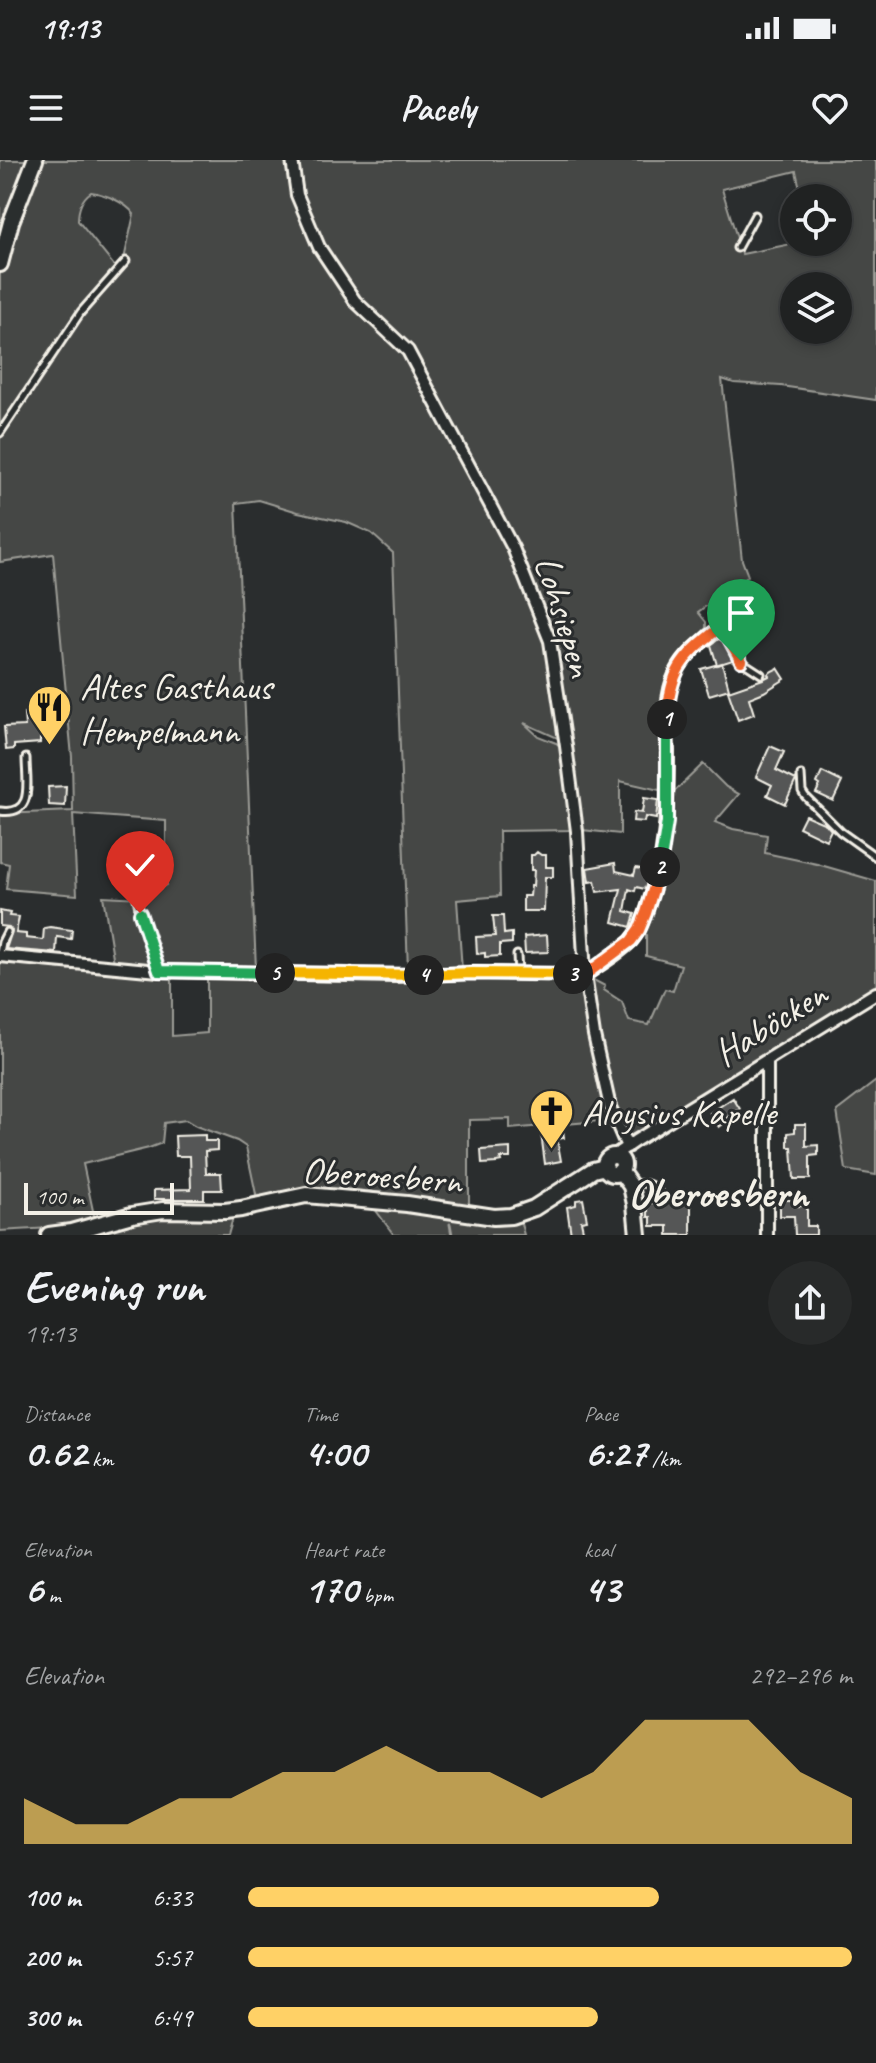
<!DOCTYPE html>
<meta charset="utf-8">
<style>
:root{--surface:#202222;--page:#282a2a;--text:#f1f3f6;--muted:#a2a4a5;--line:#3d3f40;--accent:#ffd166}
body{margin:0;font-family:Caveat,sans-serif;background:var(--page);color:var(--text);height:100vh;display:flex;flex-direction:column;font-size:30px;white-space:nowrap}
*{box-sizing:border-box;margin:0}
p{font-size:26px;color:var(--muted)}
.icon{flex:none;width:44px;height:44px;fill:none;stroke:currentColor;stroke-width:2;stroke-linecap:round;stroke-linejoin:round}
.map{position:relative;height:1075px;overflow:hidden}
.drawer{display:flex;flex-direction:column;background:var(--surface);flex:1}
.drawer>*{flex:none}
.buttons{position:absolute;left:780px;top:24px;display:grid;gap:16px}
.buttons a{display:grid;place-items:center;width:72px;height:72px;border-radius:50%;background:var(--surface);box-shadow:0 4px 12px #0003,0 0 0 2px var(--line);font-size:40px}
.scale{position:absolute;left:24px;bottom:20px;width:150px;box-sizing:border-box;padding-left:8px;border:4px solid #f4f1e8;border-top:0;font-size:22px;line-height:28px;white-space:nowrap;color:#f4f1e8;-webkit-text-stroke:6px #2a2d2e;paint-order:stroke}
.pin{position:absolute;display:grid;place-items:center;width:68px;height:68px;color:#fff;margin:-82px -34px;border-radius:50% 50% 50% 0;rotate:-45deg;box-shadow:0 0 8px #0007}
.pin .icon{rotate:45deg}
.km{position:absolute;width:40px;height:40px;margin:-20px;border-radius:50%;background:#222;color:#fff;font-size:22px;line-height:40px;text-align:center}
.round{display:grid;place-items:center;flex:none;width:84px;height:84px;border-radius:42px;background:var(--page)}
.summary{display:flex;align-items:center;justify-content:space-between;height:136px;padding:0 24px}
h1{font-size:44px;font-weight:700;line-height:60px}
.figures{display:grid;grid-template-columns:repeat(3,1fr);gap:12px;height:136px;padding:8px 24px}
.figures div{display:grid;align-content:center}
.figures b{font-size:40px;font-weight:700}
.figures small{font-size:22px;font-weight:400}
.figures p{font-size:22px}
.chart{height:224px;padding:16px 24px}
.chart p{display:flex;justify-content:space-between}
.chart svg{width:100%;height:144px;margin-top:8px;fill:var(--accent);opacity:.7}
ul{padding:0 24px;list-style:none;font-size:26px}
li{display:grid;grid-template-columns:128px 96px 1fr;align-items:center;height:60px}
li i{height:20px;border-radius:10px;background:var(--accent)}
.status{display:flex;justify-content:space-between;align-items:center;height:56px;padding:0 40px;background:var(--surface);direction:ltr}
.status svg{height:22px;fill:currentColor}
header{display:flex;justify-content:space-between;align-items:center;height:104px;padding:0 24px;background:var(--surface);font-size:36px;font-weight:700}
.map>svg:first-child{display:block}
.green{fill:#444645;stroke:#9c9c96;stroke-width:2;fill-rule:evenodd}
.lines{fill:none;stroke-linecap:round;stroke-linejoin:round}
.stream{stroke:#9f9f9a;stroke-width:3}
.building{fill:#555756;stroke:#f4f1e8;stroke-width:2}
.lane-casing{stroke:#f4f1e8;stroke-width:11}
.street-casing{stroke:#f4f1e8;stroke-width:16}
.secondary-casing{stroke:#f4f1e8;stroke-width:20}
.lane{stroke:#2a2d2e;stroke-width:5}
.street{stroke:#2a2d2e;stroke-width:10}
.secondary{stroke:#2a2d2e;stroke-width:14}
.split-1-casing{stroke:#fff;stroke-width:16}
.split-2-casing{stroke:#fff;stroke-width:16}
.split-3-casing{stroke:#fff;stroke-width:16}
.split-4-casing{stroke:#fff;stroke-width:16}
.split-5-casing{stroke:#fff;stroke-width:16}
.split-6-casing{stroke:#fff;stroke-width:16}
.split-1{stroke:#f0652b;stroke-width:10}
.split-2{stroke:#22a559;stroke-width:10}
.split-3{stroke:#f0652b;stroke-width:10}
.split-4{stroke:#f5b400;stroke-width:10}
.split-5{stroke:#f5b400;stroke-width:10}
.split-6{stroke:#22a559;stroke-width:10}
.labels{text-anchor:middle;stroke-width:6;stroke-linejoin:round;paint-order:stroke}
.street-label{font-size:38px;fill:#f4f1e8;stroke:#2a2d2e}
.poi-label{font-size:38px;fill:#f4f1e8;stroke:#2a2d2e;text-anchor:start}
.quarter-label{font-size:42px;font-weight:bold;fill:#f4f1e8;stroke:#2a2d2e}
</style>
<div class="status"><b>19:13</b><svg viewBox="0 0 49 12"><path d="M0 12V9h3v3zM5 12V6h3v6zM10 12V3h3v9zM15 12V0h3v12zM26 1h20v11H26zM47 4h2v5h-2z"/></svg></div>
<header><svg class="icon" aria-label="menu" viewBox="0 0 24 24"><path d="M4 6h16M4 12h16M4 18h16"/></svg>Pacely<svg class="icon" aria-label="heart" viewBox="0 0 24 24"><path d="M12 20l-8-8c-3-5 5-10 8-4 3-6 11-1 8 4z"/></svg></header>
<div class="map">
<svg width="876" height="1075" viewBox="0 0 876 1075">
<rect width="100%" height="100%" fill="#2a2d2e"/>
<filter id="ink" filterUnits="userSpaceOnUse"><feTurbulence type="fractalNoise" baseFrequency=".0125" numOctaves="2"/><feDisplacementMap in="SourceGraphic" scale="16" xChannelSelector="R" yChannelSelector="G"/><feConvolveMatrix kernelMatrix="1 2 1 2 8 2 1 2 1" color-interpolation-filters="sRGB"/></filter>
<g filter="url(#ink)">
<path class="green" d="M0 0H876V240L781 226 734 223 722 219 742 400 748 416 698 452 706 462V468L687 489 670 515 666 624 659 630 620 621V674L582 670 558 501 562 580 524 563 538 576 556 583 563 588 574 670 499 671 500 736 457 740 462 810H408L393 393 371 373 346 362 298 352 259 340 236 343 256 809 157 808 114 803 103 736 141 738 166 725V661L73 654 77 735 6 729 9 704 0 702V654L73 651 72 597 53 394 0 402ZM796 11 802 38H838V82H801L742 94 722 29ZM91 32C105 34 125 42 134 54L125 95 122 100 115 107 78 61C78 49 81 39 91 32ZM794 126H838V170H794Z
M703 604 726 627 739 634 715 662 733 669 767 675 765 693 817 704 876 721V828L636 976 628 975 624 971 613 937 600 880 590 818 605 826 604 830 622 842 629 861 649 865 665 829 673 831 681 805 646 796V775L641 773C661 728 670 683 672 634Z
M0 800 172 816V876L207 873V817L575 818 582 824 610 960 510 969V959L469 960V1045C420 1039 369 1029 319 1028 298 1027 277 1034 257 1039L246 987 237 981 196 966 186 960 164 963 162 983 149 988 83 1004 95 1060 68 1067 0 1071Z
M876 921V1015L846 1010 837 951Z
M372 1045 501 1064 520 1060 524 1075H394Z
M182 1056 233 1058 228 1075H80L135 1060Z"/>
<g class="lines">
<path class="stream" d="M450 1064 452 1075"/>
</g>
<path class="building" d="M720 478 724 481 733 500 717 505 711 485Z
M722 503 729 529 709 535 701 509Z
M778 508 785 519 764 532 749 538 754 554 738 560 728 531 763 519 769 516 768 514 772 511Z
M35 552 36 555 52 554 53 578 40 579V583L14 585V589L6 590 4 567 25 566 24 553Z
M770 586 784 592 776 610 796 620 785 644 767 635 772 625 756 617Z
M822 612 842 622 833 641 816 633 820 625 817 623Z
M66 626 65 646 49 645 48 627Z
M644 638 658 640 656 659 645 657 644 662 633 661 634 652 642 653Z
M805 655 826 664 831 670 826 680 799 667Z
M148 676H156L155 714 128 713V699H146Z
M537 692 541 695H546V707H553V717H545L544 751H523V736H530L531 726H533L534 710H531V695H534Z
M615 703 616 711 634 715 636 708 650 711 645 729 636 727 635 731 629 729 625 751 635 754 631 767 613 762 621 729 597 732 595 721 589 722 587 708Z
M0 751 10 753 9 756 19 757 16 773 26 774V778L43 780 44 768 50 767 72 770 71 779 57 777 56 793 6 789 12 771 9 767 0 766Z
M493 756H503L504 774 512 773V783L500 784V796L485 797V793L477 794 476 777 495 776Z
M547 775 548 792 525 793 524 777Z
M733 938 740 949 724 960 726 962 719 967 710 953Z
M795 964H806V986L818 985V995L810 996V1019H794L792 987H788V973L795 972Z
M553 965 554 971 563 970 564 978 557 979 561 1001 545 1004 541 973H543L542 967Z
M205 975V981H217V990L205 991 206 1013H221L222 1030H204V1039H154V1030L191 1029 190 996H176L175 976Z
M510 988V998H501L502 1001 496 1002V1003L482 1004 481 990Z
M583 1039 587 1060 581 1061 584 1075H571L567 1047 576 1045V1040Z
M780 1040H794V1046H807V1066H816V1075H795L794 1056H780Z
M648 1043H691V1075H668V1066H651V1057H648Z"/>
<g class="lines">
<defs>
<path id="lane" d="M737 88 755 55
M0 273 81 152 126 101
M719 470 728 477 741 501 761 514
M801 615 802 631 805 636 841 672 876 697
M0 651C35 656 26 622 26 598
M153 720 143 725 136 734 140 753 158 810
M0 793 2 782 7 772
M517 795 518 814
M632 1025C647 1021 651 1024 661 1035"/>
<path id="street" d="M292 0 297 35 319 87 355 141 408 191 513 388 550 481 566 586 577 671 585 815 594 875 610 947 627 987
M0 796 159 811 394 816 472 813 585 815
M585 815C600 804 618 795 630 782 639 773 643 761 647 749 666 698 668 646 668 591 667 565 664 536 676 512 686 493 703 481 719 468
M617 997 619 992 635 981 876 833
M767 1075V902"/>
<path id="secondary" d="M0 104 11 62 35 0
M605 1005a9 9 0 1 1 18 0a9 9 0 1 1-18 0Z
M620 1011 631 1026 635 1044 638 1075
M49 1075 71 1072 132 1055 163 1050 225 1051 241 1049 306 1035 407 1044 494 1057 511 1056 534 1048 584 1016 593 1010 605 1007"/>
</defs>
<use href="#lane" class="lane-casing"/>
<use href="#street" class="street-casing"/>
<use href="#secondary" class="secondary-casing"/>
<use href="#lane" class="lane"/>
<use href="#street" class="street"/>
<use href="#secondary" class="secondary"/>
</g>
</g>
<g class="lines" filter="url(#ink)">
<defs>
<path id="split-1" d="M667 559C670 511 681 498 718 469L728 477 741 501"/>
<path id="split-2" d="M660 707 667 662V559"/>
<path id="split-3" d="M573 814 585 815 631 781 639 770 646 753 660 707"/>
<path id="split-4" d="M424 815 472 813 573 814"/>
<path id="split-5" d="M275 813 424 815"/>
<path id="split-6" d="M140 753 159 811 275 813"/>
</defs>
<use href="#split-1" class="split-1-casing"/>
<use href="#split-2" class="split-2-casing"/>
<use href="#split-3" class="split-3-casing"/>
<use href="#split-4" class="split-4-casing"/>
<use href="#split-5" class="split-5-casing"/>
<use href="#split-6" class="split-6-casing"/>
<use href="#split-1" class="split-1"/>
<use href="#split-2" class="split-2"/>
<use href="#split-3" class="split-3"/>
<use href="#split-4" class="split-4"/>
<use href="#split-5" class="split-5"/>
<use href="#split-6" class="split-6"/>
</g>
<defs>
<symbol id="restaurant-pin" viewBox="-11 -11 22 30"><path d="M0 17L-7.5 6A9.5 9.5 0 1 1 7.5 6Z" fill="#ffd166" stroke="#2a2d2e"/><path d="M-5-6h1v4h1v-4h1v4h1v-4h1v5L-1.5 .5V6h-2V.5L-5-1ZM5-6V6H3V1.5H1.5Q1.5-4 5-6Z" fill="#111"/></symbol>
<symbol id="church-pin" viewBox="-11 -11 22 30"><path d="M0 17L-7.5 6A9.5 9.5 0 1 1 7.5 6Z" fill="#ffd166" stroke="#2a2d2e"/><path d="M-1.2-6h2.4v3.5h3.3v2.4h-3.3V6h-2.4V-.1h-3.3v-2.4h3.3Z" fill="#111"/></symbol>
</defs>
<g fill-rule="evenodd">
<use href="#restaurant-pin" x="24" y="522" width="51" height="69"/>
<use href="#church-pin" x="526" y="926" width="51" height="69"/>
</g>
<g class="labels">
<g class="street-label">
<text transform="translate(565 456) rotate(73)" y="13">Lohsiepen</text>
<text transform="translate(770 863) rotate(-32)" y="13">Haböcken</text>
<text transform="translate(382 1015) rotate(4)" y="13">Oberoesbern</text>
</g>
<g class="poi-label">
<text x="80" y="539">Altes Gasthaus<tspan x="80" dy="44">Hempelmann</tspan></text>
<text x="582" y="965">Aloysius Kapelle</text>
</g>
<g class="quarter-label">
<text x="718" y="1047">Oberoesbern</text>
</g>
</g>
</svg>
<div class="buttons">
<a><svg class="icon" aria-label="locate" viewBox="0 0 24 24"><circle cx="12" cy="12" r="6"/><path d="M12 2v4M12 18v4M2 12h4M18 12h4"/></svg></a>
<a><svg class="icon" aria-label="layers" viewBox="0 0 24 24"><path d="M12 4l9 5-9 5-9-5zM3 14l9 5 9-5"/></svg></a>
</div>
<div class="scale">100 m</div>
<div class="pin" style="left:741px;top:501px;background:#1e9e55"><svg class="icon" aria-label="arrive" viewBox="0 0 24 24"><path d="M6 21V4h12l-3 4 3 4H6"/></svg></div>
<div class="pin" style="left:140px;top:753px;background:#d93025"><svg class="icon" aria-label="check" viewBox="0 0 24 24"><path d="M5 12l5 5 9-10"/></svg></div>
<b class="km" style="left:667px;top:559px">1</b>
<b class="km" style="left:660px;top:707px">2</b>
<b class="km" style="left:573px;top:814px">3</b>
<b class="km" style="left:424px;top:815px">4</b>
<b class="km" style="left:275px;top:813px">5</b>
</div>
<section class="drawer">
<div class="summary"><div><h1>Evening run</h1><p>19:13</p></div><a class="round"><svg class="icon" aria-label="share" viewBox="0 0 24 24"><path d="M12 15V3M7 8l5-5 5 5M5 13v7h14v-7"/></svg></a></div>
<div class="figures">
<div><p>Distance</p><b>0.62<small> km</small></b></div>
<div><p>Time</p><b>4:00</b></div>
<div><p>Pace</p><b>6:27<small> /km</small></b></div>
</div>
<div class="figures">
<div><p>Elevation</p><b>6<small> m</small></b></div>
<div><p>Heart rate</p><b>170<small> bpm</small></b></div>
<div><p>kcal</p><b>43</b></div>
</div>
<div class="chart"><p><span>Elevation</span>292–296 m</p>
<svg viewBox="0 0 160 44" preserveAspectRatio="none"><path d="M0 44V30L10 38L20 38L30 30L40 30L50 22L60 22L70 14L80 22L90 22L100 30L110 22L120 6L130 6L140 6L150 22L160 30V44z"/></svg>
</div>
<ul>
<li><b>100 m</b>6:33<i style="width:68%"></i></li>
<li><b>200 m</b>5:57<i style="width:100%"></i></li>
<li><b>300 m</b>6:49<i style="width:58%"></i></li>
</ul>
</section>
